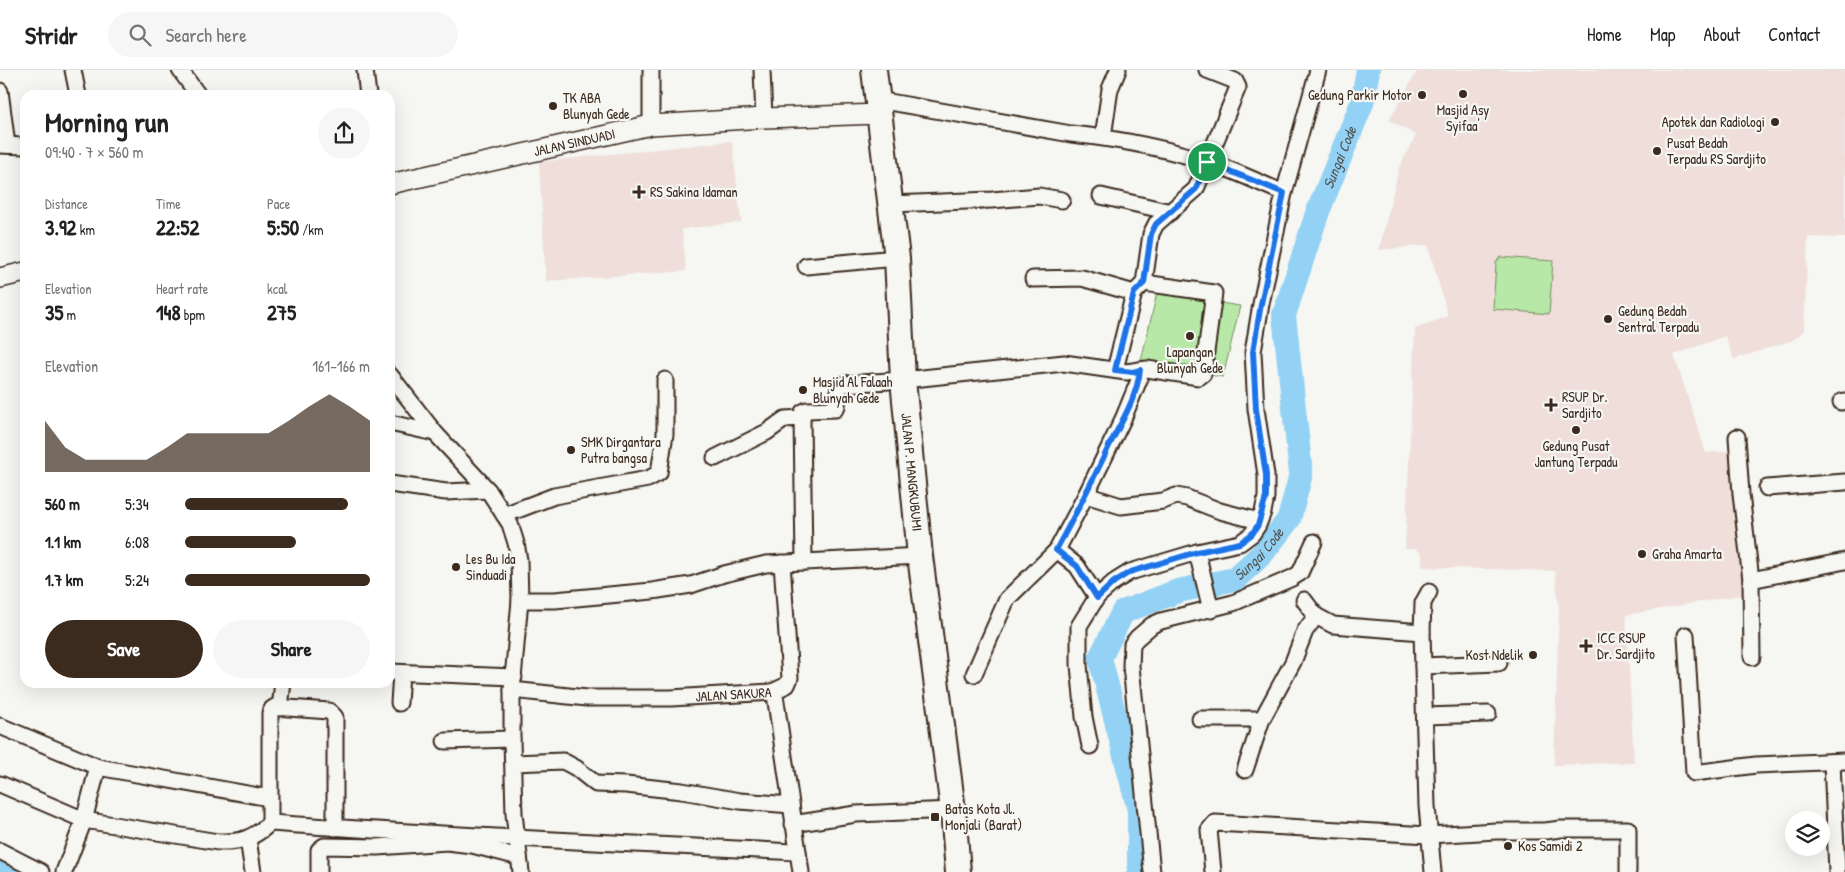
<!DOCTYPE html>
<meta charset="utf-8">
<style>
:root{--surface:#fff;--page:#f6f6f6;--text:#222;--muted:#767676;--line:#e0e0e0;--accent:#3b2a1e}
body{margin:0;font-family:"Patrick Hand",sans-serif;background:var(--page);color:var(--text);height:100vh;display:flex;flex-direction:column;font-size:19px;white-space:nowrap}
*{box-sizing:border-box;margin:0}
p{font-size:16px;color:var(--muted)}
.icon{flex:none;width:28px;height:28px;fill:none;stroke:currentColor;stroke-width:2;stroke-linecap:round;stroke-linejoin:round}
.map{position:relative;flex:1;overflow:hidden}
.sheet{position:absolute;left:20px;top:20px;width:375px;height:598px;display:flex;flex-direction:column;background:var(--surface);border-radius:15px;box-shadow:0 5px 20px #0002}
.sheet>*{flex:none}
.fabs{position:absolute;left:1785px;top:741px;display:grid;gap:10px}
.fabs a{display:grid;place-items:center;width:45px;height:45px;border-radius:50%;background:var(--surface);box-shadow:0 5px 20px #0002;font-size:25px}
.pin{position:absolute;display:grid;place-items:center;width:42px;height:42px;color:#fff;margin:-21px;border:2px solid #fff;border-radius:50%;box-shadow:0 1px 5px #0007}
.round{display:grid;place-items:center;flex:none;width:52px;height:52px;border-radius:26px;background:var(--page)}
.headline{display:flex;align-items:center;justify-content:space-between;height:85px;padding:0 25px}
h1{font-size:28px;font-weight:800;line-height:38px}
.metrics{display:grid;grid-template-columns:repeat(3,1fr);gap:8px;height:85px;padding:5px 25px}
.metrics div{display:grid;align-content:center}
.metrics b{font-size:21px;font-weight:800}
.metrics small{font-size:14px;font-weight:400}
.metrics p{font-size:14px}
.chart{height:140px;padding:10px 25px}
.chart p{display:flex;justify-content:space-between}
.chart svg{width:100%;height:90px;margin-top:5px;fill:var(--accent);opacity:.7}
.primary-button{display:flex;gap:10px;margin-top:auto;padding:10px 25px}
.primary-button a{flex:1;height:58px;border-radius:30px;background:var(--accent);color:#fff;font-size:20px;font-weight:800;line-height:58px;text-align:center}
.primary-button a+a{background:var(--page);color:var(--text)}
ul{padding:0 25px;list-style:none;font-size:16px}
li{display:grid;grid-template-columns:80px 60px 1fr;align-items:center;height:38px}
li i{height:12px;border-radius:6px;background:var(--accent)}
header{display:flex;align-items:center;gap:30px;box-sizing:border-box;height:70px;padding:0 25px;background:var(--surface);border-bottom:1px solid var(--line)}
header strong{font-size:24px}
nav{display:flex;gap:28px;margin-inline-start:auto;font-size:18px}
.search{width:350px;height:45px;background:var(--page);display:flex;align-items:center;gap:12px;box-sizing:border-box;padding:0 18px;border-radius:28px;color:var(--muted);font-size:19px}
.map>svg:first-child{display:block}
.built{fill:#efded9}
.green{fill:#b7e8a7;stroke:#798962}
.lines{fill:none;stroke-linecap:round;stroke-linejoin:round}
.river{stroke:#93d2f4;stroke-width:24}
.minor-casing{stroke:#3b2a1e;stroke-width:19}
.tertiary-casing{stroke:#3b2a1e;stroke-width:22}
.primary-casing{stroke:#3b2a1e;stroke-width:28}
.minor{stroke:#f6f6f2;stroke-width:15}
.tertiary{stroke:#f6f6f2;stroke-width:19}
.primary{stroke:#f6f6f2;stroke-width:24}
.route-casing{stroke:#fff;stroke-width:10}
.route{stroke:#1a73e8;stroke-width:6}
.poi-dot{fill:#3b2a1e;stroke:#f6f6f2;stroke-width:2}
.labels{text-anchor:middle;stroke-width:4.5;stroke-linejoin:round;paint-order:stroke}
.poi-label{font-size:14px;fill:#3b2a1e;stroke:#f6f6f2;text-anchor:start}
.street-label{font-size:14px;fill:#3b2a1e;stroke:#f6f6f2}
.water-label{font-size:15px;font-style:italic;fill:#515454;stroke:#f6f6f2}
</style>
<header>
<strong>Stridr</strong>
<div class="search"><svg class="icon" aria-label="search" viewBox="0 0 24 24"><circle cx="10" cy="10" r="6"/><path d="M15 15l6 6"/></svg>Search here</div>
<nav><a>Home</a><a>Map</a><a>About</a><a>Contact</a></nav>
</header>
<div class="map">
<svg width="1845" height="802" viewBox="0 0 1845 802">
<rect width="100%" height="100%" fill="#f6f6f2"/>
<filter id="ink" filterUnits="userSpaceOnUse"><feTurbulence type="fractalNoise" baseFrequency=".02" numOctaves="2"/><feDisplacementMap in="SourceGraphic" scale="10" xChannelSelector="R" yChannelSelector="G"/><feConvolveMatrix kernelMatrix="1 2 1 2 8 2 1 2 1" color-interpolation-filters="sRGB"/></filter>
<g filter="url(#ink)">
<path class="built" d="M1418 0H1845V168L1808 167 1804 261 1793 270 1734 289 1725 266 1674 285 1706 383 1731 381 1746 524 1626 545 1634 692 1554 695 1559 539 1555 501 1422 497V484L1416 479H1405L1415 259 1448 246 1428 175 1379 180 1399 98 1416 65 1389 50Z
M732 71 741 152 682 159 686 201 546 211 539 92Z"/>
<path class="green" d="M1500 187 1553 191 1549 244 1493 239 1496 193Z
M1157 223 1240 236 1223 307 1140 295Z"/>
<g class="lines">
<g class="river">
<path d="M0 797 5 802"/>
<path id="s1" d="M1139 802V740L1100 588 1123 542 1178 521 1235 509 1262 484 1289 449 1301 404 1284 245 1317 144 1362 33 1368 0"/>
</g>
<defs>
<g id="minor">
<path d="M73 0 78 25"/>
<path d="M180 0 198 25"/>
<path d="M365 0 368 25"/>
<path d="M651 0V55"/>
<path d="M762 0 764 48"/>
<path d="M0 21 7 75"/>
<path d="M878 30 1071 64C1120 69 1170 79 1217 95 1240 103 1262 114 1284 123"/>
<path d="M1103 67 1110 19 1118 0"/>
<path d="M0 75 25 76"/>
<path d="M1101 126 1171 142"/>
<path d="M891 134 992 130 1039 126 1062 130"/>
<path d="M806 196 897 188"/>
<path d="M1033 209 1082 208 1134 223"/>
<path d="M1115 300 1134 223 1144 213 1151 164 1156 154 1196 119 1238 17 1235 11 1207 0"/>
<path d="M1140 300 1147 299 1199 307 1203 304 1214 223 1144 213"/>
<path d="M390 305 435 363 488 420 510 454 516 473 519 490 520 530 512 620V669L514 744 521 802"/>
<path d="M1841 332 1845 331"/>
<path d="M802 348 804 492"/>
<path d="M390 353 435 363"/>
<path d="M1737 367 1741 424 1751 510 1752 587"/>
<path d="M715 388 767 362 785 349 802 348 803 342 807 340 835 339 837 336 839 316 845 314 903 310 1064 293 1126 302 1140 300 1139 310 1123 349 1086 425 1057 480 1007 529 974 604"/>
<path d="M390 414 446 422 488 420"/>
<path d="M1767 418 1845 412"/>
<path d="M1086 425 1121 436 1163 431 1176 426 1187 428 1220 441 1259 451"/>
<path d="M504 445 554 426 648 409 659 403 665 364V310"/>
<path d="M1057 480 1077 496 1097 527"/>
<path d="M1197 482 1211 540"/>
<path d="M1751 510 1845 491"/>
<path d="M1429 522 1423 533 1422 562 1427 736 1433 802"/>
<path d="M520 530H555L652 521 691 515 724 504 766 494 920 486"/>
<path d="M1304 530 1316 546 1333 555 1422 562"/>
<path d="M1686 565 1694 703 1756 695 1845 691"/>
<path d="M1423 596 1499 593"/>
<path d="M390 602 514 607"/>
<path id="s2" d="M512 620 587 628H671L772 622 775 625 801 802"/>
<path d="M772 622 787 615 790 608 782 493"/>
<path d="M399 633 401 603"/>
<path d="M280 638 283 612"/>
<path d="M1425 646 1488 644"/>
<path d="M1200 649H1262"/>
<path d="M0 656 98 697 269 728"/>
<path d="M445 671 512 669"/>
<path d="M1090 676 1084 647 1079 595V556L1097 527 1114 512 1130 502 1197 482 1240 473 1252 464 1258 455 1263 442 1266 427V405L1256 339 1253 282 1261 234 1284 123 1318 0"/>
<path d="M1832 692 1837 802"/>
<path d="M514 693 563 691 576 698 596 714 626 715 682 721 740 731 791 735"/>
<path d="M1245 700 1262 649 1293 592 1305 561 1316 546"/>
<path d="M0 714 84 750 218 772C240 773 254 768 270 753"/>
<path d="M793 754 856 744 953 740"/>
<path d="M335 758V647L329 641 275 637 272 639 270 643V753C446 766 622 773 798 782"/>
<path d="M248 769 253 802"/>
<path d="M0 781 41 802"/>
<path d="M64 802 84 750 98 697"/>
<path d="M319 802V780L324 776 378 777 447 772 472 775 519 787"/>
<path d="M1152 802 1131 596 1132 574 1137 568 1152 555 1161 551 1233 533 1292 508 1300 503 1314 472"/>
<path d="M1213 802 1209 760 1215 753 1429 765 1496 761H1545L1561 759H1628V802"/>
</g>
<g id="tertiary">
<path id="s3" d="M390 114 651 55 764 48 880 44"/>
<path d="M0 208 25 202"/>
</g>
<g id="primary">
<path id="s4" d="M874 0 897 188 903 310 920 486 953 740 958 802"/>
</g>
</defs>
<use href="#minor" class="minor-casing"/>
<use href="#tertiary" class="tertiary-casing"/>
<use href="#primary" class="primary-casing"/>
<use href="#minor" class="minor"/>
<use href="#tertiary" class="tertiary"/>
<use href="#primary" class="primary"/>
</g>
</g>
<g class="lines" filter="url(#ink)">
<defs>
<path id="route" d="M1207 92 1284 123 1261 234 1253 282 1256 339 1266 405V427L1258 455 1252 464 1240 473 1197 482 1130 502 1114 512 1097 528 1077 496 1056 480C1075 445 1093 410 1110 374 1122 351 1137 327 1140 300L1133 302 1115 300 1134 223 1144 213 1151 164 1156 154 1196 119Z"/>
</defs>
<use href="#route" class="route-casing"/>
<use href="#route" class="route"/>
</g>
<g class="poi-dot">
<circle cx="1463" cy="24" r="5"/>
<circle cx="1422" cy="25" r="5"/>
<circle cx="553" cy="36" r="5"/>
<circle cx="1775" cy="52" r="5"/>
<circle cx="1657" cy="81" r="5"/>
<path d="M636.5 114.5h5v5h5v5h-5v5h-5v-5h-5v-5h5z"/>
<circle cx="1608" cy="249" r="5"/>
<circle cx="1190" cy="266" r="5"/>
<circle cx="803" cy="320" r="5"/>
<path d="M1548.5 327.5h5v5h5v5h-5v5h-5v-5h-5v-5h5z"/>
<circle cx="1576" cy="360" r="5"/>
<circle cx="571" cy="380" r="5"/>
<circle cx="1642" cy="484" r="5"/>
<circle cx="456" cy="497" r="5"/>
<path d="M1583.5 568.5h5v5h5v5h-5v5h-5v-5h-5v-5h5z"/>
<circle cx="1533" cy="585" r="5"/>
<rect x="930" y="742" width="10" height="10" rx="2.5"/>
<circle cx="1508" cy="776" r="5"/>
</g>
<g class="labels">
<g class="poi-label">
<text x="1412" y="30" text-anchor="end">Gedung Parkir Motor</text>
<text x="563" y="33">TK ABA<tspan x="563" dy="16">Blunyah Gede</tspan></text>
<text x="1463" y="45" text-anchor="middle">Masjid Asy<tspan x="1463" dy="16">Syifaa'</tspan></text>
<text x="1765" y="57" text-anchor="end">Apotek dan Radiologi</text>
<text x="1667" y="78">Pusat Bedah<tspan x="1667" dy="16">Terpadu RS Sardjito</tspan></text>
<text x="650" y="127">RS Sakina Idaman</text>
<text x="1618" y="246">Gedung Bedah<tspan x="1618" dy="16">Sentral Terpadu</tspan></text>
<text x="1190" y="287" text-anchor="middle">Lapangan<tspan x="1190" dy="16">Blunyah Gede</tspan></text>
<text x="813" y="317">Masjid Al Falaah<tspan x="813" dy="16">Blunyah Gede</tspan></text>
<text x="1562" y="332">RSUP Dr.<tspan x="1562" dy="16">Sardjito</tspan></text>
<text x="581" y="377">SMK Dirgantara<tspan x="581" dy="16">Putra bangsa</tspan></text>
<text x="1576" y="381" text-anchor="middle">Gedung Pusat<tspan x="1576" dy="16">Jantung Terpadu</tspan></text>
<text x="1652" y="489">Graha Amarta</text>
<text x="466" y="494">Les Bu Ida<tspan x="466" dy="16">Sinduadi</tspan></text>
<text x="1597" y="573">ICC RSUP<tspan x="1597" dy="16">Dr. Sardjito</tspan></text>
<text x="1523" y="590" text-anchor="end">Kost Ndelik</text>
<text x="945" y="744">Batas Kota Jl.<tspan x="945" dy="16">Monjali (Barat)</tspan></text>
<text x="1518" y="781">Kos Samidi 2</text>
</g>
<g class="street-label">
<text dy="5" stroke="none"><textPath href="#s3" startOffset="189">JALAN SINDUADI</textPath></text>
<text dy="5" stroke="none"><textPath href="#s4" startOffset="404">JALAN P. MANGKUBUMI</textPath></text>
<text dy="5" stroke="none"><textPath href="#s2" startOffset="222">JALAN SAKURA</textPath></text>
</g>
<g class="water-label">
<text dy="5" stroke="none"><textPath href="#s1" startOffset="842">Sungai Code</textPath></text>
<text dy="5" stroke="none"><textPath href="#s1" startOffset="422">Sungai Code</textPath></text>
</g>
</g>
</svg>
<div class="fabs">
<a><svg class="icon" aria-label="layers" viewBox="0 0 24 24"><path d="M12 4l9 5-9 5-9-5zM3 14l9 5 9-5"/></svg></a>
</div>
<div class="pin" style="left:1207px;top:92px;background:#1e9e55"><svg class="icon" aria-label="arrive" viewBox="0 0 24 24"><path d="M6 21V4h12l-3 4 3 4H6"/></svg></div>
<section class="sheet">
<div class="headline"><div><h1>Morning run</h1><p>09:40 · 7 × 560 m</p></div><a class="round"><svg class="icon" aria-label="share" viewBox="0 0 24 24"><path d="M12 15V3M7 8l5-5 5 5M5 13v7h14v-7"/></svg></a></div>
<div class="metrics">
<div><p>Distance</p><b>3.92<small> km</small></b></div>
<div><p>Time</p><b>22:52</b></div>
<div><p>Pace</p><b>5:50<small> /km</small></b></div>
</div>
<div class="metrics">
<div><p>Elevation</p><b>35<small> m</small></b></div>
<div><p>Heart rate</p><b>148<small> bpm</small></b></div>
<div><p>kcal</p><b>275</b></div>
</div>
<div class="chart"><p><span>Elevation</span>161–166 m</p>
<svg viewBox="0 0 160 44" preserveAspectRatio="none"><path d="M0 44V19L10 32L20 38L30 38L40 38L50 38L60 32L70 25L80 25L90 25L100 25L110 25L120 19L130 12L140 6L150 12L160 19V44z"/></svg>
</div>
<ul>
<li><b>560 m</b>5:34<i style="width:88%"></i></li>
<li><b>1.1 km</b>6:08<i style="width:60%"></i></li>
<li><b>1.7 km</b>5:24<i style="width:100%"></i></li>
</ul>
<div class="primary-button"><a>Save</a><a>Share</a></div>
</section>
</div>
